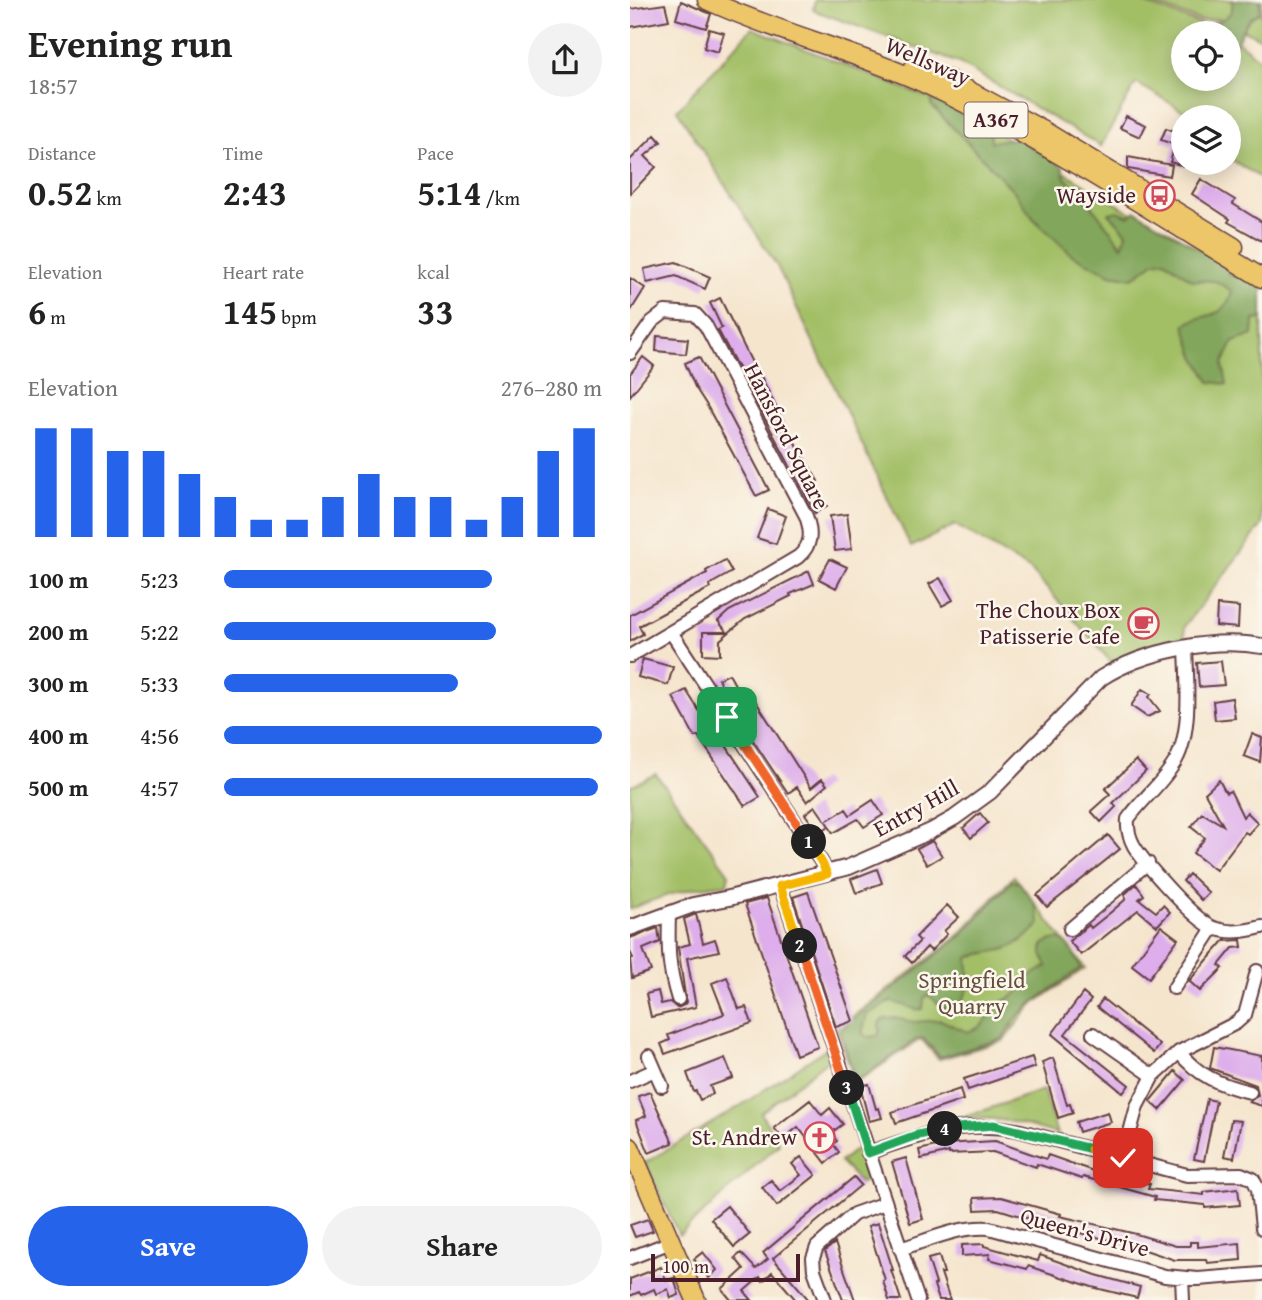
<!DOCTYPE html>
<meta charset="utf-8">
<style>
:root{--surface:#fff;--page:#f2f2f2;--text:#222;--muted:#767676;--accent:#2563eb}
body{margin:0;font-family:"Gentium Book Plus",serif;background:var(--page);color:var(--text);height:100vh;display:flex;flex-direction:column;font-size:26px;white-space:nowrap}
*{box-sizing:border-box;margin:0}
p{font-size:23px;color:var(--muted)}
.icon{flex:none;width:38px;height:38px;fill:none;stroke:currentColor;stroke-width:2;stroke-linecap:round;stroke-linejoin:round}
.map{position:relative;flex:1;overflow:hidden}
.panel{display:flex;flex-direction:column;background:var(--surface);width:630px}
.panel>*{flex:none}
.controls{position:absolute;left:541px;top:21px;display:grid;gap:14px}
.controls a{display:grid;place-items:center;width:70px;height:70px;border-radius:50%;background:var(--surface);box-shadow:0 4px 18px #0003;font-size:35px}
.scale{position:absolute;left:21px;bottom:18px;width:149px;box-sizing:border-box;padding-left:7px;border:4px solid #4a1f2b;border-top:0;font-size:19px;line-height:24px;white-space:nowrap;color:#4a1f2b;-webkit-text-stroke:5px #fbf7ec;paint-order:stroke}
.pin{position:absolute;display:grid;place-items:center;width:60px;height:60px;color:#fff;margin:-30px;border-radius:14px;box-shadow:0 4px 10px #0006}
.km{position:absolute;width:35px;height:35px;margin:-18px;border-radius:50%;background:#222;color:#fff;font-size:19px;line-height:35px;text-align:center}
.round{display:grid;place-items:center;flex:none;width:74px;height:74px;border-radius:37px;background:var(--page)}
.headline{display:flex;align-items:center;justify-content:space-between;height:119px;padding:0 28px}
h1{font-size:38px;font-weight:700;line-height:52px}
.figures{display:grid;grid-template-columns:repeat(3,1fr);gap:10px;height:119px;padding:7px 28px}
.figures div{display:grid;align-content:center}
.figures b{font-size:35px;font-weight:700}
.figures small{font-size:19px;font-weight:400}
.figures p{font-size:19px}
.chart{height:196px;padding:14px 28px}
.chart p{display:flex;justify-content:space-between}
.chart svg{width:100%;height:126px;margin-top:7px;stroke:var(--accent);stroke-width:6}
.primary-button{display:flex;gap:14px;margin-top:auto;padding:14px 28px}
.primary-button a{flex:1;height:80px;border-radius:42px;background:var(--accent);color:#fff;font-size:28px;font-weight:700;line-height:80px;text-align:center}
.primary-button a+a{background:var(--page);color:var(--text)}
ul{padding:0 28px;list-style:none;font-size:23px}
li{display:grid;grid-template-columns:112px 84px 1fr;align-items:center;height:52px}
li i{height:18px;border-radius:9px;background:var(--accent)}
main{display:flex;flex:1;min-height:0}
.map>svg:first-child{display:block}
.green{fill:#a3bf66;stroke:#766f48;stroke-width:2}
.forest{fill:#82a65b;stroke:#666243;stroke-width:2}
.building{fill:#ddaeeb}
.lines{fill:none;stroke-linecap:round;stroke-linejoin:round}
.minor-casing{stroke:#643d43;stroke-width:16}
.tertiary-casing{stroke:#643d43;stroke-width:18}
.primary-casing{stroke:#643d43;stroke-width:21}
.minor{stroke:#fff;stroke-width:12}
.tertiary{stroke:#fff;stroke-width:14}
.primary{stroke:#ecc669;stroke-width:18}
.split-1-casing{stroke:#fff;stroke-width:14}
.split-2-casing{stroke:#fff;stroke-width:14}
.split-3-casing{stroke:#fff;stroke-width:14}
.split-4-casing{stroke:#fff;stroke-width:14}
.split-5-casing{stroke:#fff;stroke-width:14}
.split-6-casing{stroke:#fff;stroke-width:14}
.split-1{stroke:#f0652b;stroke-width:9}
.split-2{stroke:#f5b400;stroke-width:9}
.split-3{stroke:#f0652b;stroke-width:9}
.split-4{stroke:#22a559;stroke-width:9}
.split-5{stroke:#22a559;stroke-width:9}
.split-6{stroke:#f5b400;stroke-width:9}
.labels{text-anchor:middle;stroke-width:5;stroke-linejoin:round;paint-order:stroke}
.shield{fill:#fbf7ec;stroke:#7f6065;stroke-width:2}
.shield-label{font-size:21px;font-weight:bold;fill:#4a1f2b}
.street-label{font-size:23px;fill:#4a1f2b;stroke:#fbf7ec}
.poi-label{font-size:23px;fill:#4a1f2b;stroke:#fbf7ec;text-anchor:end}
.park-label{font-size:23px;fill:#654f3d;stroke:#fbf7ec}
</style>
<main>
<section class="panel">
<div class="headline"><div><h1>Evening run</h1><p>18:57</p></div><a class="round"><svg class="icon" aria-label="share" viewBox="0 0 24 24"><path d="M12 15V3M7 8l5-5 5 5M5 13v7h14v-7"/></svg></a></div>
<div class="figures">
<div><p>Distance</p><b>0.52<small> km</small></b></div>
<div><p>Time</p><b>2:43</b></div>
<div><p>Pace</p><b>5:14<small> /km</small></b></div>
</div>
<div class="figures">
<div><p>Elevation</p><b>6<small> m</small></b></div>
<div><p>Heart rate</p><b>145<small> bpm</small></b></div>
<div><p>kcal</p><b>33</b></div>
</div>
<div class="chart"><p><span>Elevation</span>276–280 m</p>
<svg viewBox="0 0 160 44" preserveAspectRatio="none"><path d="M5 44V6M15 44V6M25 44V14M35 44V14M45 44V22M55 44V30M65 44V38M75 44V38M85 44V30M95 44V22M105 44V30M115 44V30M125 44V38M135 44V30M145 44V14M155 44V6"/></svg>
</div>
<ul>
<li><b>100 m</b>5:23<i style="width:71%"></i></li>
<li><b>200 m</b>5:22<i style="width:72%"></i></li>
<li><b>300 m</b>5:33<i style="width:62%"></i></li>
<li><b>400 m</b>4:56<i style="width:100%"></i></li>
<li><b>500 m</b>4:57<i style="width:99%"></i></li>
</ul>
<div class="primary-button"><a>Save</a><a>Share</a></div>
</section>
<div class="map">
<svg width="632" height="1300" viewBox="0 0 632 1300">
<rect width="100%" height="100%" fill="#fbf7ec"/>
<filter id="ink" filterUnits="userSpaceOnUse"><feTurbulence type="fractalNoise" baseFrequency=".0143" numOctaves="2"/><feDisplacementMap in="SourceGraphic" scale="14" xChannelSelector="R" yChannelSelector="G"/><feConvolveMatrix kernelMatrix="1 2 1 2 8 2 1 2 1" color-interpolation-filters="sRGB"/></filter>
<filter id="wash" filterUnits="userSpaceOnUse"><feTurbulence type="fractalNoise" baseFrequency=".00686" numOctaves="4" result="noise"/><feDisplacementMap in="SourceGraphic" scale="28" xChannelSelector="R" yChannelSelector="G"/><feGaussianBlur stdDeviation="1.57" result="paint"/><feColorMatrix in="noise" values="0 0 0 0 0 0 0 0 0 0 0 0 0 0 0 0 0 1.4 0 .05"/><feComposite in="paint" operator="in"/></filter>
<g filter="url(#wash)">
<rect width="100%" height="100%" fill="#f5e5cd"/>
<path class="green" d="M185 0H506L595 33H553V79H598L599 35 601 36 632 61V179L599 158 600 139 598 117H564L506 83 471 146 329 63 183 10Z
M513 0H632V39L590 19 571 21Z
M122 28 304 100 374 136 632 291V525L554 627 555 637 520 646 482 663 401 570 325 525 281 547 147 266 47 110Z
M26 774 99 874 97 884C62 886 32 896 0 909V786Z
M384 876 455 968 402 1005 373 1041 309 1059 291 1039 225 1083 207 1028 326 938Z
M196 1049 199 1059 131 1113 149 1144 49 1235 15 1163 110 1106Z
M413 1090 427 1134C391 1123 364 1115 326 1120Z
M230 1146 241 1179 231 1183 210 1162Z"/>
<path class="forest" d="M602 0H630L629 13C614 19 611 36 603 48H599L598 33H594L582 24C594 19 605 15 602 0Z
M302 99 359 126 361 142 387 138 433 167 435 178 453 194 492 246 497 233 479 213 488 211 499 216 506 211 591 262 601 276 620 279 632 286V319L624 320 623 335 603 342 593 364 597 384 580 382 565 356 554 325C575 311 594 322 602 291L585 281 562 280 535 260 524 262 503 278 480 274 442 255 403 218 383 190 301 105Z
M382 881 389 882 405 904 410 924C401 934 386 947 372 950 359 953 350 953 338 958L340 985 330 1006C309 1011 313 1006 298 995L294 998 293 1009 288 1010 261 1001 237 1015 232 1033 237 1037 247 1036 250 1032 249 1023 254 1019 265 1018 284 1022 311 1020 337 1032 350 1027 371 1003 386 994 399 977 417 966C413 957 407 947 419 941 422 940 428 938 431 940 439 943 448 960 451 968L405 1001 388 1016 372 1039 310 1057 293 1038 287 1039 229 1079 223 1073 211 1031 216 1025 331 936Z"/>
<g id="blocks">
<path class="building" d="M51 1 81 14 76 28 46 19Z
M35 4 39 20 0 27V9Z
M79 29 94 33 88 52 74 48Z
M496 116 516 125 510 137 490 128Z
M536 128 553 134V166L540 162 545 145 531 140Z
M25 135 31 142 15 156 26 167 0 194V160Z
M498 157 542 165 540 176 498 169Z
M571 179 605 200 603 204 632 222V241L598 222 600 219 562 194Z
M46 262 80 277 75 289 46 276 17 283 14 269Z
M0 278 15 288 0 312Z
M90 298 129 377 131 376 155 426 188 481 184 484 197 506 185 513 88 330 92 328 80 303Z
M27 336 58 339 56 354 26 351Z
M13 357 24 366 0 396V374Z
M69 357 139 490 126 496 76 404 65 387 55 363Z
M138 509 156 516 146 544 127 538Z
M217 514 222 549 205 551 200 516Z
M200 559 217 567 206 588 189 579Z
M95 560 102 572 79 585 80 588 9 626 13 634 0 641V615L77 573 76 571Z
M179 571 184 584 160 594 161 596 115 619 90 640V655L73 654V632H97L88 621 99 611Z
M310 578 323 600 312 606 299 584Z
M587 605 609 607 608 628 586 626Z
M13 659 43 667 38 685 8 677Z
M591 661 594 685 569 687 567 663Z
M99 674 110 694 118 689 181 788 192 779 197 785 177 802 167 787 158 793 114 727 88 679Z
M512 689 521 694 519 697 530 711 517 717 501 706Z
M56 690 82 731 85 729 130 797 115 806 68 736 65 737 43 697Z
M602 698 605 718 585 720 583 701Z
M622 734 632 738 630 762 614 756Z
M506 760 516 771 483 803 486 807 471 822 461 811 480 794 475 789Z
M589 780 596 793 600 791 602 794 613 817 617 812 628 823 618 834 615 832 586 870 563 853 575 838 561 827 572 813 593 825 575 793Z
M243 800 253 815 234 827 228 819 203 833 196 821 216 809 220 815Z
M185 806 199 826 189 833 175 814Z
M350 813 358 823 341 838 333 828Z
M478 835 490 849 417 907 407 895Z
M302 841 312 856 297 865 287 849Z
M247 869 252 883 226 893 221 879Z
M559 874 579 893 571 900 553 881Z
M506 884 514 895 509 899 526 912 533 905 540 912 527 926 508 910 451 955 439 941 459 925 461 928 481 912 496 899 494 895Z
M178 892 223 1021 206 1027 163 897Z
M137 898 188 1047 166 1055 115 904Z
M317 905 329 917 314 931 317 934 301 951 297 947 282 963 275 956 290 941 286 937Z
M66 914 73 943 85 939 89 951 57 958 66 1007 21 1017 16 994 28 991 31 1004 40 1002 47 1008 54 1005 56 1002 48 947 60 944 54 919Z
M531 926 548 939 519 978 502 965Z
M28 928 30 942 13 949 21 971 2 978 0 959 3 958 0 952V938Z
M611 940 612 947 603 948 589 965 593 968 570 991 559 981 594 941Z
M97 977 109 1009 116 1007 122 1023 35 1054 31 1044 40 1040 38 1035 94 1014 82 983Z
M453 993 461 1000 435 1034 499 1085 493 1093 422 1034Z
M473 999 530 1045 524 1053 467 1007Z
M584 1047 632 1056V1106L619 1102 628 1095 626 1085 580 1068Z
M402 1057 405 1067 338 1090 334 1079Z
M95 1058 103 1078 80 1086 83 1094 70 1100 66 1091 64 1092 57 1073Z
M423 1058 437 1105 440 1104 443 1113 428 1118 412 1062Z
M545 1071 555 1080 530 1110 520 1101Z
M239 1084 246 1109 249 1108 252 1118 239 1121 230 1086Z
M330 1089 333 1100 266 1123 262 1112Z
M20 1092 43 1143 19 1153 6 1120 16 1116 8 1096Z
M577 1099 586 1101 574 1161 564 1159Z
M180 1100 192 1115 200 1108 213 1124 201 1133 207 1141 203 1144 209 1152 196 1163 168 1127 153 1139 144 1128Z
M478 1112 481 1122 449 1132 446 1122Z
M601 1120 611 1121 604 1158 594 1156Z
M365 1141 416 1159 418 1155 463 1171V1168L520 1184 518 1189 574 1195V1192L608 1188 610 1205 575 1208V1205L524 1200 525 1197 453 1177 452 1179 407 1164 406 1167 363 1152 319 1154V1152L291 1159 289 1150 314 1144Z
M171 1157 186 1175 147 1206 132 1187 141 1180 150 1191 171 1175 162 1164Z
M276 1158 293 1219 280 1223 262 1162Z
M224 1177 231 1185 143 1258 179 1300H166L142 1272 133 1281 130 1277 114 1291 122 1300H101L92 1289 114 1269 105 1258 111 1253 126 1269 138 1259 133 1253Z
M371 1197 431 1214 430 1216 506 1234 546 1246H560V1242H568V1247L610 1243 611 1260 577 1263 576 1260H545L500 1245 433 1229 368 1209 345 1210 344 1198Z
M97 1206 120 1234 104 1247 81 1219Z
M18 1219 23 1231 5 1237 0 1225Z
M248 1223 263 1270H261L271 1300H259L253 1281 255 1280 238 1226Z
M205 1243 216 1275 225 1300H213L195 1251Z
M354 1244V1246L408 1261 410 1255 466 1275 510 1287 507 1298 462 1287 398 1266 397 1269 359 1259 360 1254 332 1256V1245Z
M73 1252 87 1270 79 1278 64 1259Z
M309 1256 314 1273H311L320 1300H309L304 1285 306 1284 298 1259Z
M31 1267 36 1280 44 1278 49 1295 41 1298 38 1289 26 1294 24 1289 11 1295 9 1292 0 1296V1279Z"/>
</g>
</g>
<g filter="url(#ink)">
<use href="#blocks" fill-opacity="0" stroke="#643d43" stroke-width="2"/>
<g class="lines">
<defs>
<path id="minor" d="M0 353 22 322 35 312 65 314 76 326 176 516C182 533 182 545 168 557L0 656
M41 632 192 863 196 874
M556 648C557 680 562 731 546 760 534 782 512 799 498 819 497 829 499 837 504 846 515 864 565 921 584 928 600 934 616 931 632 927
M150 885 288 1300
M39 914C38 948 38 967 48 999
M440 929 518 863
M544 988 583 928
M463 1034 523 1076
M549 1052C568 1076 590 1085 620 1092
M19 1056 32 1086
M0 1081 25 1070
M238 1153C288 1135 333 1120 387 1130L557 1175 611 1174 623 1179 628 1189 632 1228
M493 1158 507 1106 523 1076 549 1052 606 1023 615 1015 627 971
M270 1249C299 1240 328 1226 359 1228L535 1276 568 1279 632 1274
M0 1258 41 1242
M552 1278 553 1300
M195 1300 184 1270 183 1258 187 1247 224 1214 255 1203"/>
<path id="tertiary" d="M0 928 63 905 99 898 219 867 301 831 324 818 360 792 471 678C513 651 583 637 632 646"/>
<path id="primary" d="M77 0C148 33 225 51 296 84 413 139 521 211 632 278
M284 67 319 80 414 131 604 247
M0 1147 66 1300"/>
</defs>
<use href="#minor" class="minor-casing"/>
<use href="#tertiary" class="tertiary-casing"/>
<use href="#primary" class="primary-casing"/>
<use href="#minor" class="minor"/>
<use href="#tertiary" class="tertiary"/>
<use href="#primary" class="primary"/>
</g>
</g>
<g class="lines" filter="url(#ink)">
<defs>
<path id="split-1" d="M97 717 179 842"/>
<path id="split-2" d="M170 946 150 886 197 874 192 863 179 842"/>
<path id="split-3" d="M170 946 217 1088"/>
<path id="split-4" d="M217 1088 238 1153 284 1136 315 1129"/>
<path id="split-5" d="M315 1129 364 1125 461 1149"/>
<path id="split-6" d="M461 1149 493 1158"/>
</defs>
<use href="#split-1" class="split-1-casing"/>
<use href="#split-2" class="split-2-casing"/>
<use href="#split-3" class="split-3-casing"/>
<use href="#split-4" class="split-4-casing"/>
<use href="#split-5" class="split-5-casing"/>
<use href="#split-6" class="split-6-casing"/>
<use href="#split-1" class="split-1"/>
<use href="#split-2" class="split-2"/>
<use href="#split-3" class="split-3"/>
<use href="#split-4" class="split-4"/>
<use href="#split-5" class="split-5"/>
<use href="#split-6" class="split-6"/>
</g>
<defs>
<symbol id="bus-ring" viewBox="-11 -11 22 22"><circle r="9.5" fill="#fbf7ec" stroke="#d1495b" stroke-width="1.5"/><path d="M-5-6H5V4H4V6H2V4H-2V6H-4V4H-5ZM-3.5-4V0h7V-4ZM-3.5 1.2v1.5H-2V1.2ZM2 1.2v1.5H3.5V1.2Z" fill="#d1495b"/></symbol>
<symbol id="cafe-ring" viewBox="-11 -11 22 22"><circle r="9.5" fill="#fbf7ec" stroke="#d1495b" stroke-width="1.5"/><path d="M-5.5-4.5H6V0H3Q3 3.5 0 3.5H-2.5Q-5.5 3.5-5.5 0ZM3-3.2v2h1.7v-2ZM-6 4.5H4V6H-6Z" fill="#d1495b"/></symbol>
<symbol id="church-ring" viewBox="-11 -11 22 22"><circle r="9.5" fill="#fbf7ec" stroke="#d1495b" stroke-width="1.5"/><path d="M-1.2-6h2.4v3.5h3.3v2.4h-3.3V6h-2.4V-.1h-3.3v-2.4h3.3Z" fill="#d1495b"/></symbol>
</defs>
<g fill-rule="evenodd">
<use href="#bus-ring" x="512" y="178" width="35" height="35"/>
<use href="#cafe-ring" x="496" y="606" width="35" height="35"/>
<use href="#church-ring" x="172" y="1120" width="35" height="35"/>
</g>
<g class="labels">
<rect class="shield" x="334.5" y="102.5" width="63" height="35" rx="5"/>
<g class="shield-label">
<text x="366" y="127">A367</text>
</g>
<g class="street-label">
<text transform="translate(298 61) rotate(23)" y="8">Wellsway</text>
<text transform="translate(157 436) rotate(63)" y="8">Hansford Square</text>
<text transform="translate(286 808) rotate(-29)" y="8">Entry Hill</text>
<text transform="translate(455 1232) rotate(15)" y="8">Queen's Drive</text>
</g>
<g class="poi-label">
<text x="506" y="203">Wayside</text>
<text x="490" y="618">The Choux Box<tspan x="490" dy="26">Patisserie Cafe</tspan></text>
<text x="167" y="1145">St. Andrew</text>
</g>
<g class="park-label">
<text x="342" y="988">Springfield<tspan x="342" dy="26">Quarry</tspan></text>
</g>
</g>
</svg>
<div class="controls">
<a><svg class="icon" aria-label="locate" viewBox="0 0 24 24"><circle cx="12" cy="12" r="6"/><path d="M12 2v4M12 18v4M2 12h4M18 12h4"/></svg></a>
<a><svg class="icon" aria-label="layers" viewBox="0 0 24 24"><path d="M12 4l9 5-9 5-9-5zM3 14l9 5 9-5"/></svg></a>
</div>
<div class="scale">100 m</div>
<div class="pin" style="left:97px;top:717px;background:#1e9e55"><svg class="icon" aria-label="arrive" viewBox="0 0 24 24"><path d="M6 21V4h12l-3 4 3 4H6"/></svg></div>
<div class="pin" style="left:493px;top:1158px;background:#d93025"><svg class="icon" aria-label="check" viewBox="0 0 24 24"><path d="M5 12l5 5 9-10"/></svg></div>
<b class="km" style="left:179px;top:842px">1</b>
<b class="km" style="left:170px;top:946px">2</b>
<b class="km" style="left:217px;top:1088px">3</b>
<b class="km" style="left:315px;top:1129px">4</b>
</div>
</main>
